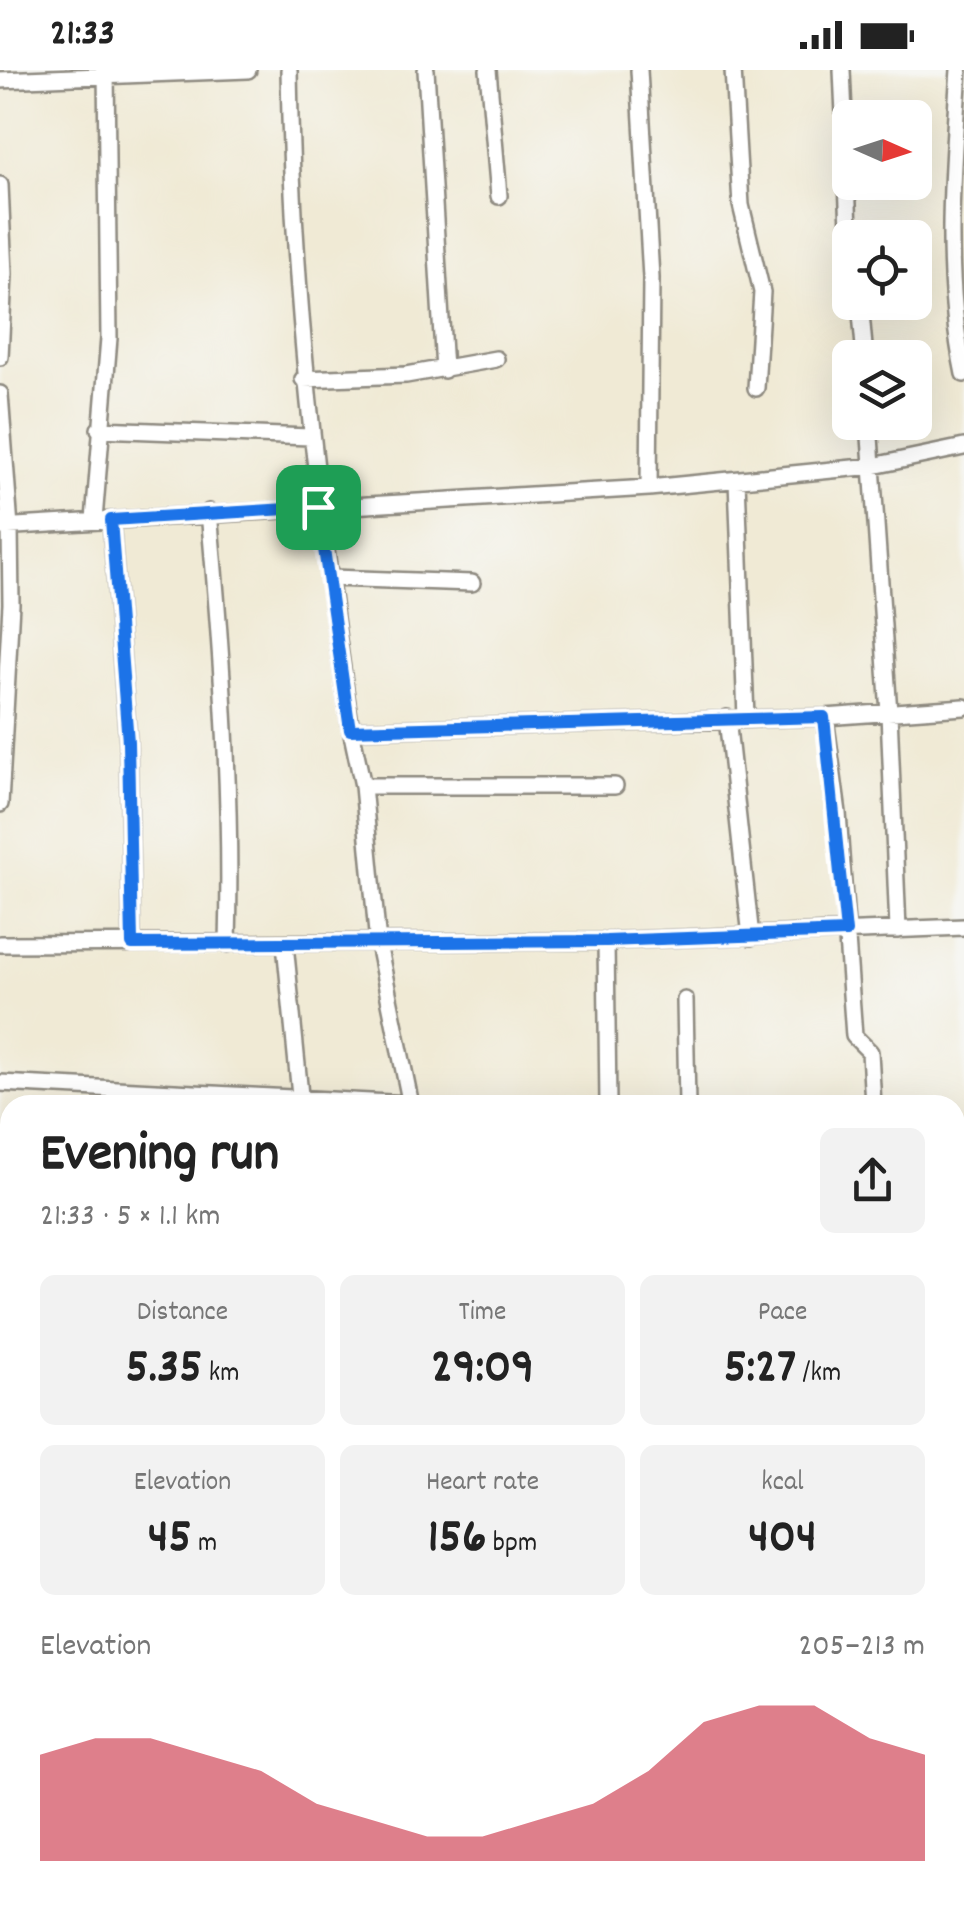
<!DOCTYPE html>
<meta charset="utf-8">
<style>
:root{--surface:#fff;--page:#f2f2f2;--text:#222;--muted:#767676;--accent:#d1495b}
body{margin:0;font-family:Dekko,sans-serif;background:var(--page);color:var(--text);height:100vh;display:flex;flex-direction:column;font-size:38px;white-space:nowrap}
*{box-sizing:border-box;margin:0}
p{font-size:32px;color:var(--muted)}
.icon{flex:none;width:55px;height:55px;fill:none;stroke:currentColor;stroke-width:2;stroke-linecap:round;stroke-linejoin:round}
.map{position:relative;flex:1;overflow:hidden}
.panel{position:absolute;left:0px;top:1025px;width:965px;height:812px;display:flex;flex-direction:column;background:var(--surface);border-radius:30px 30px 0 0;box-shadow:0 10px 40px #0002}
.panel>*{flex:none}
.needle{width:65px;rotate:93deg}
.tools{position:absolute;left:832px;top:30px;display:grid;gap:20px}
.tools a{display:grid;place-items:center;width:100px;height:100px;border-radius:15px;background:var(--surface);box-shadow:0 10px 40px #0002;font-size:50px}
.pin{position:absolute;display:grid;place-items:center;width:85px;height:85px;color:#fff;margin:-42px;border-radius:20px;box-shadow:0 5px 15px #0006}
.round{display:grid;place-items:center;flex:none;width:105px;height:105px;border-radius:15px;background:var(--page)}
.overview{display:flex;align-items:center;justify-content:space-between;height:170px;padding:0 40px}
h1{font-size:55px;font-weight:800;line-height:75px}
.metrics{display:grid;grid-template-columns:repeat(3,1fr);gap:15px;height:170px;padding:10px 40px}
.metrics div{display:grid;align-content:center;border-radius:15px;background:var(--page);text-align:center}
.metrics b{font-size:50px;font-weight:800}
.metrics small{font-size:28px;font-weight:400}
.metrics p{font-size:28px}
.chart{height:280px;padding:20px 40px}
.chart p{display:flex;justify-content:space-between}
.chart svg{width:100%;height:180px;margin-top:10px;fill:var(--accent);opacity:.7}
.status{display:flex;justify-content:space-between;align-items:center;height:70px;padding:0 50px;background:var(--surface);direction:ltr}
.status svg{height:28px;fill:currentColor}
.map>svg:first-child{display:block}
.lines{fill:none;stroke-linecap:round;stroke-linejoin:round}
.minor-casing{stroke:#8e8a80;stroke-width:20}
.minor{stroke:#fff;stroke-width:15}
.route-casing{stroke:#fff;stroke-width:20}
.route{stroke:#1a73e8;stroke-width:12}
</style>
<div class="status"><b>21:33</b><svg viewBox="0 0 49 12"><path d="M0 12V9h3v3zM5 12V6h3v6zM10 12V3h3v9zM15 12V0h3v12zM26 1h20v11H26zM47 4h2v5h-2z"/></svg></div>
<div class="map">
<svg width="964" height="1837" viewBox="0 0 964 1837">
<rect width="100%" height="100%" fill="#f6f6f2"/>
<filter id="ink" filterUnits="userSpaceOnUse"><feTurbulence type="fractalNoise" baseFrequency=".01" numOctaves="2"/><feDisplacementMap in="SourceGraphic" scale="20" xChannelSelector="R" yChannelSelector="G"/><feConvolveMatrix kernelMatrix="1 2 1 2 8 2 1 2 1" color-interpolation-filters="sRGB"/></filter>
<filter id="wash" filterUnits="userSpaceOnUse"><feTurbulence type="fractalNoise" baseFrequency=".0048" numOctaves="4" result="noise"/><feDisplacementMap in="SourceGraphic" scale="40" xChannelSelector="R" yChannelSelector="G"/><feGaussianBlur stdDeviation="2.25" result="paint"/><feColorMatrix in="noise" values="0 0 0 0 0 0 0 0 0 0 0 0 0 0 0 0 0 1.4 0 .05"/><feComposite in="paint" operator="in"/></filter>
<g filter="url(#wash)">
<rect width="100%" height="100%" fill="#f0ead5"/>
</g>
<g filter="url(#ink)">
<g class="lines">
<defs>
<path id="minor" d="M289 0C292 225 318 437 351 660L363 716 378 874 411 1035
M426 0 444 300
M488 0 499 126
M639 0 651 208 649 418
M733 0 741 135 762 222 756 318
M842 0 850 180
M959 0C952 101 943 204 964 304
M0 10 248 0
M0 115 4 204 0 287
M860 232 865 288
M303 309 406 305 496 289
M0 324 10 457 11 534 0 734
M869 352 889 643 898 860
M99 359 310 367
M737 410 746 648
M209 442C222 586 232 729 228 874
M94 450 109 268 106 0
M111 450 128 672 132 874
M0 457 649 418 873 396 964 377
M332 508 472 513
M825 647 838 743 854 966 870 982 873 1035
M727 648 751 867
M351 660 825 647 964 637
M363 716H615
M606 871 608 1035
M0 874 606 871 964 857
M285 874 301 1035
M685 930 687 1035
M0 1013 410 1034
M955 1073H964
M955 1168 964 1169
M0 1199 10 1198
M955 1288H964
M0 1325 10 1323
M0 1418 10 1430
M955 1422 964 1421
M955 1753 964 1751
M0 1791H10
M445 1828 461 1837
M623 1828 626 1837
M887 1828 893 1837
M80 1837 81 1828
M779 1837 794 1828"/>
</defs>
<use href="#minor" class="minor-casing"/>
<use href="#minor" class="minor"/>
</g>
</g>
<g class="lines" filter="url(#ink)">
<defs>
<path id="route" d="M318 437 350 660 824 647 846 862 606 871 132 874 128 672 111 450Z"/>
</defs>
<use href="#route" class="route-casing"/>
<use href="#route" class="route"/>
</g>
</svg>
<div class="tools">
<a><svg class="needle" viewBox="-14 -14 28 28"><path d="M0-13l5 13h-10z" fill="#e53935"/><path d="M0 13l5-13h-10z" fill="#767676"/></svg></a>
<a><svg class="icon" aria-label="locate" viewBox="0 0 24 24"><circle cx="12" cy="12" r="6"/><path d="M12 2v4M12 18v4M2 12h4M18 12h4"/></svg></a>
<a><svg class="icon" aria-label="layers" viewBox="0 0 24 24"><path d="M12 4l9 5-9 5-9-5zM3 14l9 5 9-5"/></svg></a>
</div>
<div class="pin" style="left:318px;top:437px;background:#1e9e55"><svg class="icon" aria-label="arrive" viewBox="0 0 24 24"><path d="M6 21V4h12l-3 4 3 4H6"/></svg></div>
<section class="panel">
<div class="overview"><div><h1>Evening run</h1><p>21:33 · 5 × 1.1 km</p></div><a class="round"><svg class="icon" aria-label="share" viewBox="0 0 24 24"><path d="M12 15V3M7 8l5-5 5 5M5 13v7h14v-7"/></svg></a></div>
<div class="metrics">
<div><p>Distance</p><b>5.35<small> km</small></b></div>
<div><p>Time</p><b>29:09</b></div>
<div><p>Pace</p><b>5:27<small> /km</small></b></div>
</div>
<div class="metrics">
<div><p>Elevation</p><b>45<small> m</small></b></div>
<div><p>Heart rate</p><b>156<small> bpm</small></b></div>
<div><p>kcal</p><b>404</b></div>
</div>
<div class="chart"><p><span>Elevation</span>205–213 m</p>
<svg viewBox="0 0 160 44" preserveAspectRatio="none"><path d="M0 44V18L10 14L20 14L30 18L40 22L50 30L60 34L70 38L80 38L90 34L100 30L110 22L120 10L130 6L140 6L150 14L160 18V44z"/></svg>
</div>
</section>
</div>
